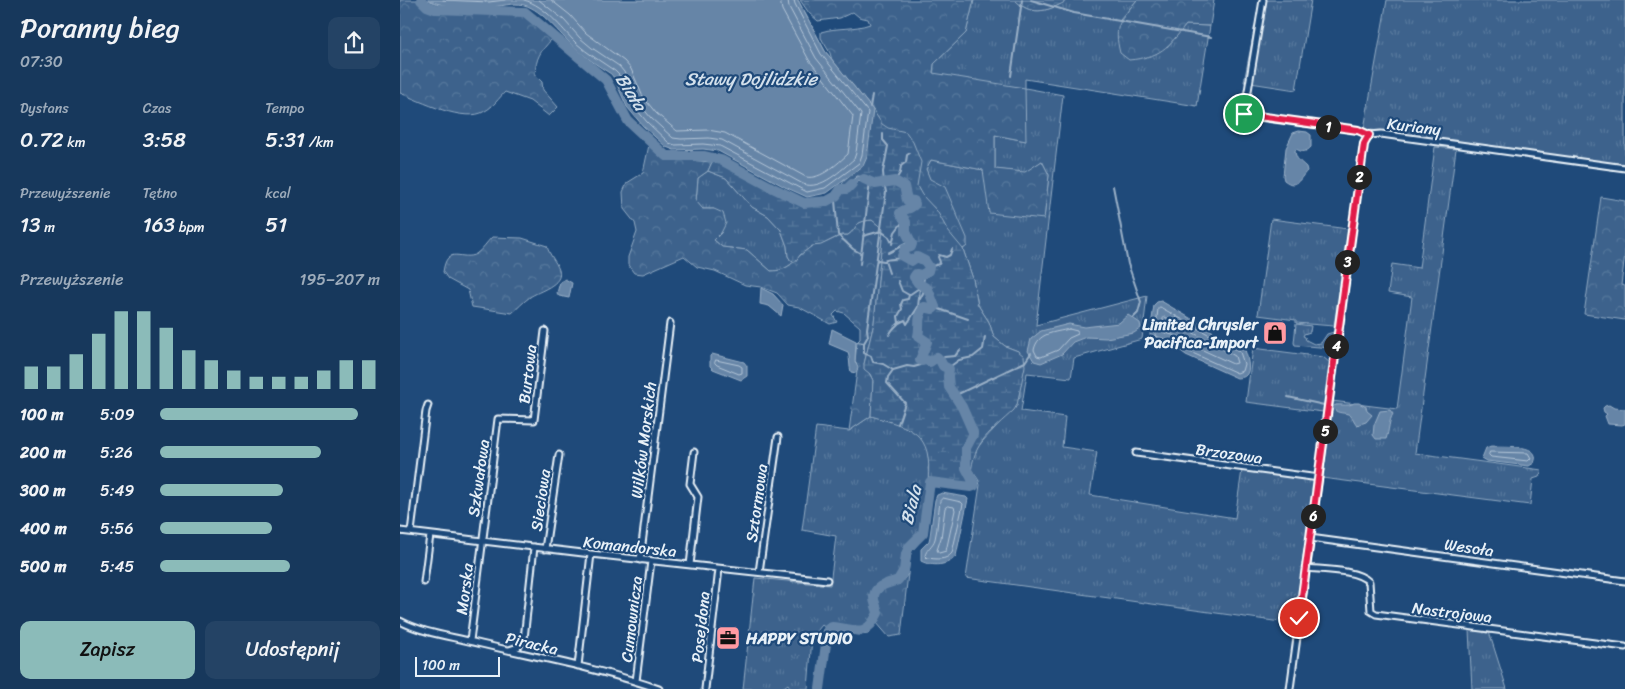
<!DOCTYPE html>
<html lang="pl">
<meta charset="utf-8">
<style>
:root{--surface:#17385c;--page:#244365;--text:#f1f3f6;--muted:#9eacbb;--accent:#8bbbb9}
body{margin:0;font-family:Sriracha,sans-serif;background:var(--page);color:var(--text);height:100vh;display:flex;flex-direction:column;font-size:19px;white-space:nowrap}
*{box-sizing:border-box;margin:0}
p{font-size:16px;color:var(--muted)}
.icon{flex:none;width:28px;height:28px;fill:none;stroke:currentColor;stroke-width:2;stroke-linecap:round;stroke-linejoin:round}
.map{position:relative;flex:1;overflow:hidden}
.details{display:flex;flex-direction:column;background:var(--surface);width:400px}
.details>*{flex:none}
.scale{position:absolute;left:15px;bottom:12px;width:85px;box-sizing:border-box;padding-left:5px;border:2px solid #e8f1f8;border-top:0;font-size:14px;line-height:18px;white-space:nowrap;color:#e8f1f8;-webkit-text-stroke:4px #1f4a7a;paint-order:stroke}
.pin{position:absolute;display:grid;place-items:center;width:42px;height:42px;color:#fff;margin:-21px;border:2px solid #fff;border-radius:50%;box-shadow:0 1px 5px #0007}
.km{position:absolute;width:25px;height:25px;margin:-12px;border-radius:50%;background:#222;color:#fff;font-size:14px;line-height:25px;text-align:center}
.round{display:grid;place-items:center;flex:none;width:52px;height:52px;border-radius:10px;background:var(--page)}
.head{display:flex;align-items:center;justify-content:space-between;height:85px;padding:0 20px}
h1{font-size:28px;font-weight:600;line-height:38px}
.metrics{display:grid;grid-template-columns:repeat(3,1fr);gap:8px;height:85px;padding:5px 20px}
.metrics div{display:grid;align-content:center}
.metrics b{font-size:21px;font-weight:600}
.metrics small{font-size:14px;font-weight:400}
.metrics p{font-size:14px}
.chart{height:140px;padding:10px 20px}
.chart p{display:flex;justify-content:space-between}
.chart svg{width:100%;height:90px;margin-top:5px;stroke:var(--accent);stroke-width:6}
.action{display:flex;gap:10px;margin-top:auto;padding:10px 20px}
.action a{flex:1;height:58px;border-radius:10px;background:var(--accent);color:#111;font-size:20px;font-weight:600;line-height:58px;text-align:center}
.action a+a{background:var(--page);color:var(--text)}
ul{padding:0 20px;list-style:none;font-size:16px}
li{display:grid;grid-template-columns:80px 60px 1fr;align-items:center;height:38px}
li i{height:12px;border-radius:6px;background:var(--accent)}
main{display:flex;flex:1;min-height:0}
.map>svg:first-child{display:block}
.grass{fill:url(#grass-tufts);stroke:#92aac2}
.forest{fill:url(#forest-crowns);stroke:#92aac2}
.wetland{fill:url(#wetland-marsh);stroke:#92aac2}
.water{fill:#6685a7;stroke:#9ab0c7}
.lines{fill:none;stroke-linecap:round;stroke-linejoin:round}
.shore{stroke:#b4c6d8;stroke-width:1}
.stream{stroke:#9ab0c7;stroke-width:2}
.river{stroke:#6685a7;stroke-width:10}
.minor-casing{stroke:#e8f1f8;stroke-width:9}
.minor{stroke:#1f4a7a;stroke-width:5}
.route-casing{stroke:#fff;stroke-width:10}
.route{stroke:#e11d48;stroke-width:6}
.labels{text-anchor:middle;stroke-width:4.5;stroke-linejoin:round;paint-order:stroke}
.street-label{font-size:16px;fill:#e8f1f8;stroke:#1f4a7a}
.poi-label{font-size:16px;font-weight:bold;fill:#e8f1f8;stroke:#1f4a7a;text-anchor:end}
.water-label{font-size:18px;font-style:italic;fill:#d4e1ec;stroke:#1f4a7a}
</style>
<main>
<section class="details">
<div class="head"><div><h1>Poranny bieg</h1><p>07:30</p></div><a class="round"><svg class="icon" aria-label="share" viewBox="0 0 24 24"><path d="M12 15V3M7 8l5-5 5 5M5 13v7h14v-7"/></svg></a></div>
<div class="metrics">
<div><p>Dystans</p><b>0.72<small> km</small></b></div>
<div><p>Czas</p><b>3:58</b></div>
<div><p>Tempo</p><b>5:31<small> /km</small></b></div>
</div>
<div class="metrics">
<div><p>Przewyższenie</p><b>13<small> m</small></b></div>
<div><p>Tętno</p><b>163<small> bpm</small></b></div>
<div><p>kcal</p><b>51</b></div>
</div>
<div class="chart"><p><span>Przewyższenie</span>195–207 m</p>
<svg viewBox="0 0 160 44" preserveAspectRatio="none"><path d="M5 44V33M15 44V33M25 44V27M35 44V17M45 44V6M55 44V6M65 44V14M75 44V25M85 44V30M95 44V35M105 44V38M115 44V38M125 44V38M135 44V35M145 44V30M155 44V30"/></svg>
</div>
<ul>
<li><b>100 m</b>5:09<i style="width:90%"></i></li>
<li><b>200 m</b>5:26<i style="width:73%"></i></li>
<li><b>300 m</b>5:49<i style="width:56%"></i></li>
<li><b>400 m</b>5:56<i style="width:51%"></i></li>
<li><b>500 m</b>5:45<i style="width:59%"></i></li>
</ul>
<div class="action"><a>Zapisz</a><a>Udostępnij</a></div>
</section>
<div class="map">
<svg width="1225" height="689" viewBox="0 0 1225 689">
<defs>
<pattern id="grass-tufts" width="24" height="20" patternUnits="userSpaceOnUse" patternTransform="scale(1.25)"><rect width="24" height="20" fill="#3c628c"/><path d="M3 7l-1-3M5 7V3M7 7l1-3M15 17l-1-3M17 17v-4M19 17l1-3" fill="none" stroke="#58799d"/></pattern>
<pattern id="forest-crowns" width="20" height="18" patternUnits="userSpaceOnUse" patternTransform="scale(1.25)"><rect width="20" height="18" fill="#3c628c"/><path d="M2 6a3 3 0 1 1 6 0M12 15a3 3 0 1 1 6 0" fill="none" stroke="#58799d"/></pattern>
<pattern id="wetland-marsh" width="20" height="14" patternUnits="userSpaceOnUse" patternTransform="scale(1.25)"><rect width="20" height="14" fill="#3c628c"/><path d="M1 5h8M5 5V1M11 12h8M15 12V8" fill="none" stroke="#58799d"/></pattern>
</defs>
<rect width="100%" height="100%" fill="#1f4a7a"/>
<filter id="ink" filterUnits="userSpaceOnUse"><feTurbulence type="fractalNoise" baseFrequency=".02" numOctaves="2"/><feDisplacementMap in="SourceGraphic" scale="10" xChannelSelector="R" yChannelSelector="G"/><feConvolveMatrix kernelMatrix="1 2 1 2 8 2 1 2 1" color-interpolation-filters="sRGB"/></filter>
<g filter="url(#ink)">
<path class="grass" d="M574 0H615C631 16 646 12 664 2L665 0H737L720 20 767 47 786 25 810 26 797 106 625 79V88L663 95 636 325 747 296 742 339 674 358 671 378 627 373 621 411 665 417 662 447 697 452 690 495 835 518 842 470 915 480 895 624 566 578 580 485 578 479 571 469C573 449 582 442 594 429 604 419 611 408 620 397L618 351 605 346 594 337 589 322 578 305 573 279 563 249 567 246 530 180 526 169 531 160 583 170 644 219 649 175 642 161 625 173 595 169V135L626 141 533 73 534 64 566 33Z
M860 0H911L896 90 844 82Z
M987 0H1225V165L964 129Z
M1035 147 1056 149 1015 453 1142 470 1139 477 1133 479 1130 505 922 478 932 401 997 409 1012 297 988 293 992 264 1019 268Z
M308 171 326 178 352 207 368 216 381 230 387 246 388 256 391 261 395 262 380 271H371L347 250 322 247 314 240 321 233 314 209H303L296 202 298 178Z
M871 219 948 229 934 326 896 323V320L858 315Z
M896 324 911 326 910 332 904 334 903 336 905 337 906 340 914 344 921 343 927 334 934 332 931 348 895 345 894 343Z
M853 348 923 357 930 363 923 412 846 402Z
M471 416C494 422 525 427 528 455 530 466 526 476 531 486L525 536 511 552 508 574 500 584 485 587 482 612 468 634 460 635 431 632 422 625 412 637 408 689H391L388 684 381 689H343L355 578 430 585 436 536 402 530 416 427 449 431Z
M1069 630 1089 632 1107 689H1072Z"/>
<path class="forest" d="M0 0H45L46 5 89 7 96 14H124L152 39C140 52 136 57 135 75L142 82 143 90 158 107 149 116 130 101 105 92C99 98 93 107 85 111 65 124 20 101 0 93Z
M400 0H574L566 33 534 64 533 73 625 88 626 141 595 135V169L625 172 642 161 649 175 644 219 589 213 583 170 531 160 526 169 530 179 545 187 567 238V246L563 249H557L521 201 498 144 435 71 430 53 421 38V32C437 27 453 30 470 24L468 19 459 17 453 12 440 18 418 21 409 13Z
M615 0H665V2C646 12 631 16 615 0Z
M737 0H814L810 26 786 25C767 48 761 57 729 60L720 53C713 25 720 21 737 0Z
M249 145 262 158 312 162 308 171 298 178 296 201 303 209H314L323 213 326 223 321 233 314 240 322 247 347 250 371 271C392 271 395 257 410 247 414 245 418 246 422 244 431 241 438 235 448 235 460 226 452 222 472 220L483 229 474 323 464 364 473 380 471 416 449 431 457 371 455 361 457 342 460 339V327L444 313 437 311 433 315 437 322 430 324 399 307 388 305 377 293 361 287 345 285 315 271 297 267 284 256 243 274 234 273 228 265V257L237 232 235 223 224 209 223 192 227 183 243 173Z
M1201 197 1225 201V254L1221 285 1225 286V320L1184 314Z
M92 237 122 238 147 246C149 255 156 261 159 270 164 285 138 291 130 297 123 302 118 308 112 313L72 307 68 290 48 279 43 272C47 243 62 262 76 254 82 250 87 242 92 237Z
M508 574 501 635 489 637 476 622 482 612 477 596 485 587 500 584Z"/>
<path class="wetland" d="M398 0 425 51 473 110 482 124 488 128 506 132 513 142 521 162 517 186 522 195 537 211 548 231 563 249 573 279 578 305 589 322 594 337 605 346 618 351 624 356 625 366 617 405 614 410C591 432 573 441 571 475L574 480V486L530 482 528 481C533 432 512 428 471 416L473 380 470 374 464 369V364L474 323 483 229 472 220C452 222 460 226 448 235H441L421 245 412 246 400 255 395 262 391 261 388 256 387 246 381 230 368 216 352 207 326 178 308 171 312 162 330 163 396 199 407 202 431 197 438 191 444 181 454 173Z"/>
<path class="water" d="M28 0H398L425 51 473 110 467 157 463 166 427 193 407 197 385 187 318 151 303 149 274 150 266 147 243 126 227 107 214 78 211 74C198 66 185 57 174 47 159 34 143 10 124 5 112 2 100 7 89 7 70 8 45 8 28 0Z
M899 131 907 132 911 135V147C906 152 903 153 896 149L895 151C896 160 900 161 906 167L907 171C899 179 897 190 884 180L883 176 886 148 893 133Z
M457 176C463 176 472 178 475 184L458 181 449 191 439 189 440 185 446 186Z
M165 279 172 283 169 298 159 296 157 293 160 282Z
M361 288 373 294 383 305 381 316 369 306 360 304Z
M761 301 812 331 844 348C847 354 852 372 845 376 845 377 838 378 837 378L786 355 777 348 753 341 750 338V334L754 305 757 302Z
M728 315 740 323 741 328 734 333 706 338 686 337 673 342 662 354 641 363 634 361 628 351 631 339 641 331 669 324 684 327 719 323Z
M432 329 456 341 455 361 458 368 456 373 451 372C449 366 450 358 448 352L429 344Z
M312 354 344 362 347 366V376L341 380 313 369 310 366V356Z
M954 403H959L966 407 967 411 972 415 966 422 957 425C954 422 953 416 948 414 941 412 937 414 932 407 938 402 947 408 954 403Z
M1209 405 1214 408 1225 409V424L1222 425 1208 424 1205 416 1207 414 1204 412 1203 408 1205 406Z
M990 410 993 414C989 420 989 431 986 439H976L973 435 974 425 980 411Z
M1091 446C1104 447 1143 443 1134 463L1129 466 1087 461 1082 458 1086 448Z
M542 493 566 497 568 499 556 556C548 566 532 567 521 561V549L529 541 530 536 535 500 537 495Z"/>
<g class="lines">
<path class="shore" d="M43 0 89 2 105 0
M124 0C146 6 161 28 176 43 188 54 202 62 215 71L219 75 232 104 247 122 269 143 275 145 303 144 320 146 407 192 425 188 459 163 462 155 468 112 421 54 395 4 394 0
M139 0 164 20 180 38 192 48 219 66 224 72 237 101 251 118 273 138 281 139 309 138 322 140 403 184C421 191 442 169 454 159L456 153 461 114 416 58 389 7 388 0
M151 0 170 15 186 33 224 61 231 69 243 97 256 113 277 131 308 130 325 133 406 177C421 180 438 163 448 154L453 116 409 60 382 10 380 0
M760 307 840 352 844 364 842 371 837 373 788 351 779 344 755 336 758 309Z
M765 317 835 356 837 363 833 364 792 345 782 338 763 332V319Z
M669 329 677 331 678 334 669 338 658 350 641 357 637 356 634 350C638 332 654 333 669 329Z
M316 360 339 365 342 367V373L339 374 317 365 315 363Z
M1090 452 1128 453 1131 458 1128 461 1091 457 1089 455Z
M543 498 561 502 563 504 552 553C546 561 536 559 527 558L525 556C526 549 533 546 535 539 538 527 538 514 540 501Z
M548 506 554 507 555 510 546 551 539 553 537 550 541 538 545 508Z"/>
<path class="stream" d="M631 0 674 13 811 37
M611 76 622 0
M470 107 472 95
M483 134V140L488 146 483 172 484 183 486 192 467 329 468 336 464 343V353L471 356 473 362 483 364 493 370 507 366 514 367 521 365 522 361
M495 181 500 173 501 166 506 162 507 155 510 153
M713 186 728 264 741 302 738 313 733 318
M433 197 435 200 438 235 453 249 460 253
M481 231 489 237 491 241
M463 236 481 231
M492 244 495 232 504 220
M488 253 511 241
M477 261 478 260 484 261C490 257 498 261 502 256
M485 261 489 273
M460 264 470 182
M529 267 539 264 540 262 538 257 539 255 546 257 550 255 552 249
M498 281 502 291 509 295
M520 299 523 293 524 287
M534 304 538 305 539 309 568 319
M499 323 505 320 507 324 518 307 520 288
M489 335 493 329 499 323 498 316 502 309 501 304 503 300 508 299 509 295 522 286 526 271
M457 342 464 343
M540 360 544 357 555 356 560 350
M548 368 559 360 573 357 583 349 585 337
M493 370 488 377 487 383 505 403 498 424
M556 395 625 362 631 353
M888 397 924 405"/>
<path class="river" d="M21 0 27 6 35 9 125 12 206 80 228 121 266 156H305L321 160 373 188 404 203 427 201 436 196 441 189H447L452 184
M420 689 428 629 432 627C455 629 466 639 478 613 477 607 473 601 474 596 475 585 490 583 498 580L504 570 506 554 509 547 523 533 530 482 571 487 574 486V483L566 468V448L573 435V432L562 407 549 387 548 376 549 369 543 366 540 360 537 357 530 362 526 360 522 361 520 360 527 342 518 336C521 324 516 321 524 307L533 309 535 307 528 289 518 283 514 277 516 274 521 275 528 271 529 267 525 261 517 257 511 261 502 256 505 249 511 247 512 244 506 232V222L500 213C504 208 511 210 515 204L514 201 507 200 504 186 495 181 475 184 464 179"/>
<defs>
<path id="minor" d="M863 0 844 115 958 130 969 135
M736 453 919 478
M0 531 191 554 427 580
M11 532 26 411 28 405
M910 538 1225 581
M145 549 159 455
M240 560 270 323
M290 565 298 497 290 484 294 452
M906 568C923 570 957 569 969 582L971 611 976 614 1225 647
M359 572 378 437
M24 582 30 535
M0 621C23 633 49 636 73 642 135 657 199 668 259 689
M70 641 98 419 134 420 145 331
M109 650 118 647 124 639 134 547
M178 666 191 554
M236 681 251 561
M305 689 319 569
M890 689 964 144 969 135 981 134 1225 168"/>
</defs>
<use href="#minor" class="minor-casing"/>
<use href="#minor" class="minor"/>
</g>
</g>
<g class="lines" filter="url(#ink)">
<defs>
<path id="route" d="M844 114 958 130 969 135 964 144 899 618"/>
</defs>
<use href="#route" class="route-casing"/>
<use href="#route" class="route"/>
</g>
<defs>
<symbol id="shop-square" viewBox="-11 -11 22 22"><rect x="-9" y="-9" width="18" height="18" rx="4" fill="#ff9aa2" stroke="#1f4a7a"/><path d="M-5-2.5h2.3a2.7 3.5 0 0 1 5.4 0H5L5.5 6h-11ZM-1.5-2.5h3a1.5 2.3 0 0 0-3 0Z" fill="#111"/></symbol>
<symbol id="office-square" viewBox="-11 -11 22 22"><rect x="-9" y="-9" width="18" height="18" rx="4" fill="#ff9aa2" stroke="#1f4a7a"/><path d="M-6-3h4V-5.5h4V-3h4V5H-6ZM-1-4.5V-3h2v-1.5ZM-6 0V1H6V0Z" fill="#111"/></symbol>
</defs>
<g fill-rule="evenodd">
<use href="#shop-square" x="861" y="319" width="28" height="28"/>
<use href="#office-square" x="314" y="624" width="28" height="28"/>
</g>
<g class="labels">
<g class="street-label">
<text transform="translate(1014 126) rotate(7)" y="6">Kuriany</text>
<text transform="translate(127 374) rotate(-83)" y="6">Burtowa</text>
<text transform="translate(243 440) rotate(-83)" y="6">Wilków Morskich</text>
<text transform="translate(829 453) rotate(8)" y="6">Brzozowa</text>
<text transform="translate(78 478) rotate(-82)" y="6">Szkwałowa</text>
<text transform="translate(140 500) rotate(-82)" y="6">Sieciowa</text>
<text transform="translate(356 503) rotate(-82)" y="6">Sztormowa</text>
<text transform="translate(230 546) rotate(6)" y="6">Komandorska</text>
<text transform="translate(1069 547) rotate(8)" y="6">Wesoła</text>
<text transform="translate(64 589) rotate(-83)" y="6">Morska</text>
<text transform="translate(1052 612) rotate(7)" y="6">Nastrojowa</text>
<text transform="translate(231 619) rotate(-83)" y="6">Cumownicza</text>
<text transform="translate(300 627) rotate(-84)" y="6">Posejdona</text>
<text transform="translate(132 643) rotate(13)" y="6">Piracka</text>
</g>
<g class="poi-label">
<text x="858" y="330">Limited Chrysler<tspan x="858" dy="18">Pacifica-Import</tspan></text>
<text x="346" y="644" text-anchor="start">HAPPY STUDIO</text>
</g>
<g class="water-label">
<text x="351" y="85">Stawy Dojlidzkie</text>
<text transform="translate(231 92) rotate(57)" y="6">Biała</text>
<text transform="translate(511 505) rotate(-76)" y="6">Biala</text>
</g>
</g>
</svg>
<div class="scale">100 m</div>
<div class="pin" style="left:844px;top:114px;background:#1e9e55"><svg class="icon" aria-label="arrive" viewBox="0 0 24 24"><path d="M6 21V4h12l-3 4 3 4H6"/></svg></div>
<div class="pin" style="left:899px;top:618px;background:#d93025"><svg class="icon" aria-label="check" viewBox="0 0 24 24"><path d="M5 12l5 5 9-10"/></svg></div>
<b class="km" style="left:928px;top:127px">1</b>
<b class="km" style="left:959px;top:177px">2</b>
<b class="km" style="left:947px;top:262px">3</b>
<b class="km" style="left:936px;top:346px">4</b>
<b class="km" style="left:925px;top:431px">5</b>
<b class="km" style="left:913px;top:516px">6</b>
</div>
</main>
